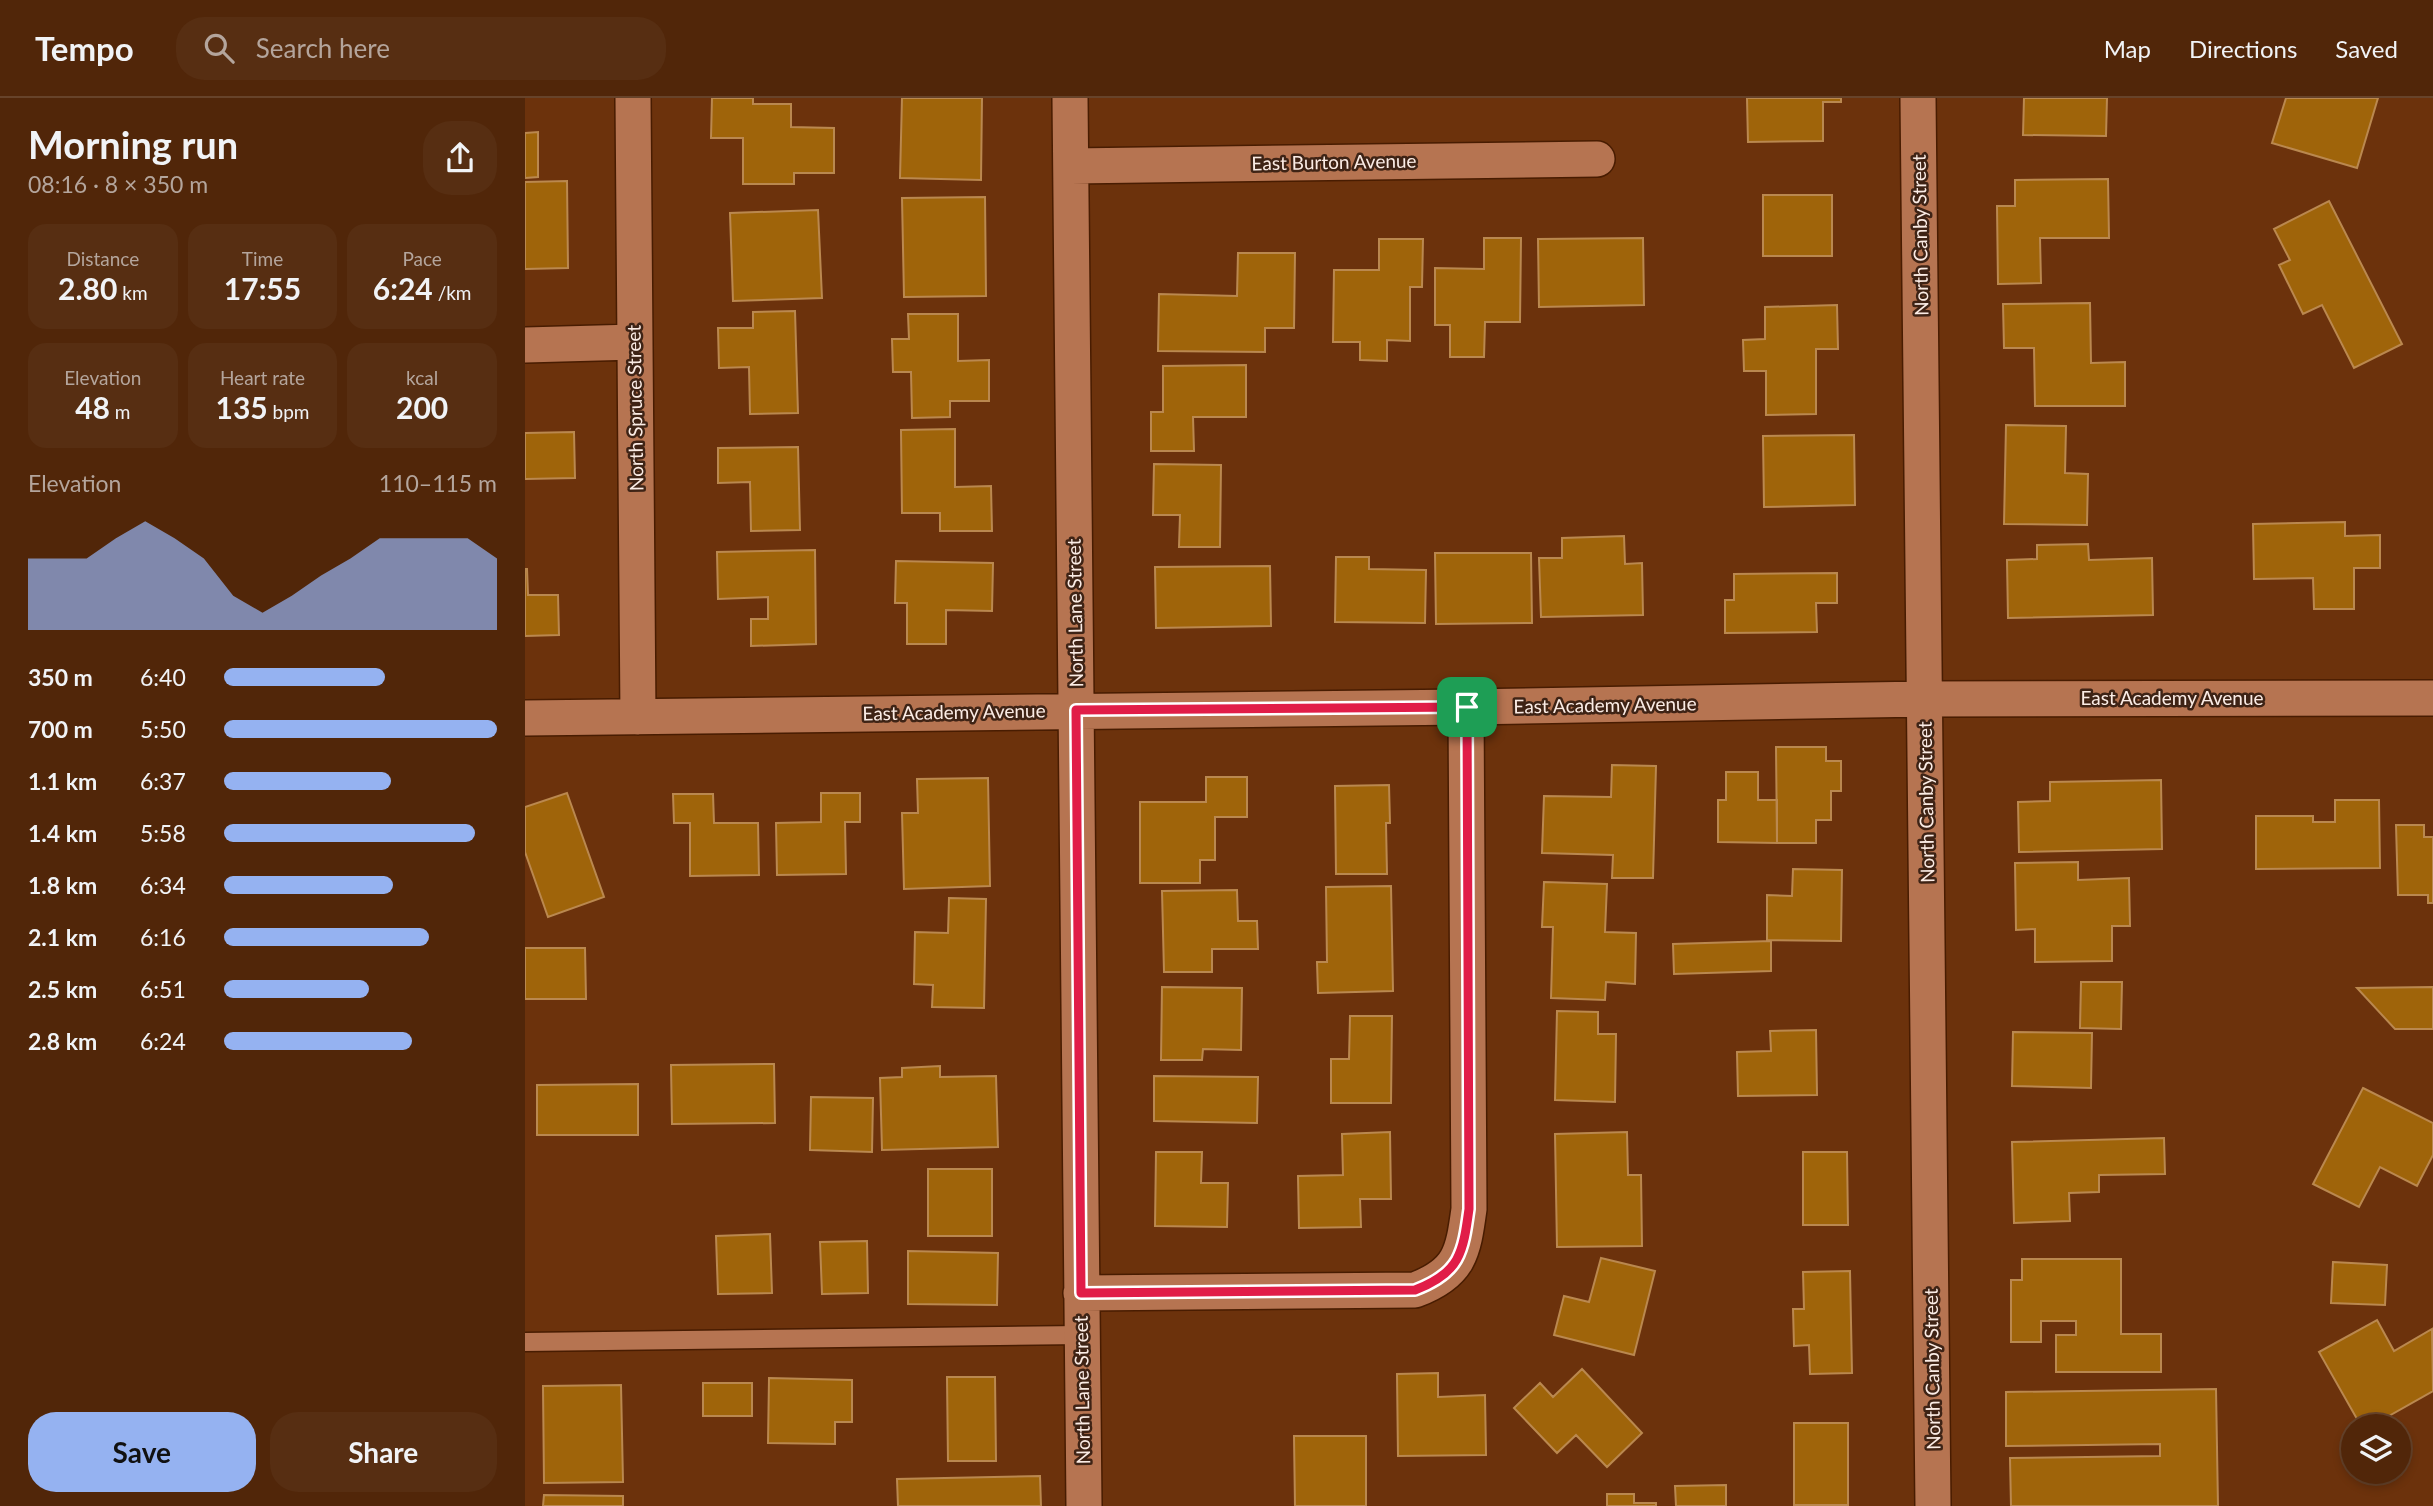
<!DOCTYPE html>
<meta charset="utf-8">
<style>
:root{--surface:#512609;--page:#572e12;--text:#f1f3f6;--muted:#b4a59c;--line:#67432a;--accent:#95b2f1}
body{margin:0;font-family:Lato,sans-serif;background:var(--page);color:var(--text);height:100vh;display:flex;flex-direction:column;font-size:26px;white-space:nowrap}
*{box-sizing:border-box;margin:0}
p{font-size:23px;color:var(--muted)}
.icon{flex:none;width:38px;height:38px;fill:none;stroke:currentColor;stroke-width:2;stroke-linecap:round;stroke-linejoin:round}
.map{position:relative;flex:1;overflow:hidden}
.details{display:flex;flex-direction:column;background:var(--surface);width:525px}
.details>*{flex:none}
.fabs{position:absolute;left:1816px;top:1316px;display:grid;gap:14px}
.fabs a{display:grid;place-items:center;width:70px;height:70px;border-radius:50%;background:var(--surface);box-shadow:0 4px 10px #0003,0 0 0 2px var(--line);font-size:35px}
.pin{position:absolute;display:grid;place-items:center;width:60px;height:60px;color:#fff;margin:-30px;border-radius:14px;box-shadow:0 4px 10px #0006}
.round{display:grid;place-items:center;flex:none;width:74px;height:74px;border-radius:28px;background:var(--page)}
.overview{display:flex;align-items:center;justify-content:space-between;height:119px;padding:0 28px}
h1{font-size:38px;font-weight:700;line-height:52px}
.stats{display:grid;grid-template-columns:repeat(3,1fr);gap:10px;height:119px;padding:7px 28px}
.stats div{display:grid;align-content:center;border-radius:18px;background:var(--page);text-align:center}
.stats b{font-size:30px;font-weight:700}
.stats small{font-size:19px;font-weight:400}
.stats p{font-size:19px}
.chart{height:196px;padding:14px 28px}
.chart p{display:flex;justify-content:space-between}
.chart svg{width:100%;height:126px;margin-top:7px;fill:var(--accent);opacity:.7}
.button{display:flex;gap:14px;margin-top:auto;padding:14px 28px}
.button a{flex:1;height:80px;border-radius:28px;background:var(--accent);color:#111;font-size:28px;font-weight:700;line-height:80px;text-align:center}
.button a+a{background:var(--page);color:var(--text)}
ul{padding:0 28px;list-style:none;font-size:23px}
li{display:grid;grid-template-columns:112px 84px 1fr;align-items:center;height:52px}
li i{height:18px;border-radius:9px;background:var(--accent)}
header{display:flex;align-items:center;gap:42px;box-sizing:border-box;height:98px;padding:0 35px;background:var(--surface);border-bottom:2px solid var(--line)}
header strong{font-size:33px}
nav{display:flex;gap:38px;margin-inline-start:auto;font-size:24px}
.search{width:490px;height:63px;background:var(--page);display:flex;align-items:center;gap:18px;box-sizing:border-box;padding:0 24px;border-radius:28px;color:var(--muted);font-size:26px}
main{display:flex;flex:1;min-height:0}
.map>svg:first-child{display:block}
.building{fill:#9f640a;stroke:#ba884f;stroke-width:2}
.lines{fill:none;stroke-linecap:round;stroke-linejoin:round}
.service-casing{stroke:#481c01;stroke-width:21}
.minor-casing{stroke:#481c01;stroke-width:38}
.service{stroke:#b67451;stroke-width:18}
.minor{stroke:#b67451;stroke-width:35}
.route-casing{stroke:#fff;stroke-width:14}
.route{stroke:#e11d48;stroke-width:9}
.labels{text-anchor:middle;stroke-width:5;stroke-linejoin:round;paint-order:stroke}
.street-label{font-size:19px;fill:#fbece5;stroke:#3e2315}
</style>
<header>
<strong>Tempo</strong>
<div class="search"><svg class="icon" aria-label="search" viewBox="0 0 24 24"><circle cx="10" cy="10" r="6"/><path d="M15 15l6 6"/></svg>Search here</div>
<nav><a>Map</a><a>Directions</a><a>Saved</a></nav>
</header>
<main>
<section class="details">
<div class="overview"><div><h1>Morning run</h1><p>08:16 · 8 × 350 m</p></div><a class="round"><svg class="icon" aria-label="share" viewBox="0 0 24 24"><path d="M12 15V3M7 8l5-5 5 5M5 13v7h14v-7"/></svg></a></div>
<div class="stats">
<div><p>Distance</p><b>2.80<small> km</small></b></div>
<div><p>Time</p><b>17:55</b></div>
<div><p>Pace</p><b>6:24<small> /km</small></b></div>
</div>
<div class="stats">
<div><p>Elevation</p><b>48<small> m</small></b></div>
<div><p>Heart rate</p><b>135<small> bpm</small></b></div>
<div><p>kcal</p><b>200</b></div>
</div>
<div class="chart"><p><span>Elevation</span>110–115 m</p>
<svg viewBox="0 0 160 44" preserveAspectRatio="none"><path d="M0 44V19L10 19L20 19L30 12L40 6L50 12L60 19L70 32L80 38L90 32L100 25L110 19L120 12L130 12L140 12L150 12L160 19V44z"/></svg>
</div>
<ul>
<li><b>350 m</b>6:40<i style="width:59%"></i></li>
<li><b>700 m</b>5:50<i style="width:100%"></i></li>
<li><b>1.1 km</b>6:37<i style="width:61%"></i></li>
<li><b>1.4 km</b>5:58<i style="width:92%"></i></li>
<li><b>1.8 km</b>6:34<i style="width:62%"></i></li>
<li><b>2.1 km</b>6:16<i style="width:75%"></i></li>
<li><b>2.5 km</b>6:51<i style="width:53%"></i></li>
<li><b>2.8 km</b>6:24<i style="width:69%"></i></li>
</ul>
<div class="button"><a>Save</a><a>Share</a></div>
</section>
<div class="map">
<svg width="1908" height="1408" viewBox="0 0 1908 1408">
<rect width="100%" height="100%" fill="#6c320c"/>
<path class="building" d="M187 0H228V6H266V29L309 30V75H269V86H218V40H186Z
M377 0H457L456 82 375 80Z
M1222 0H1316V4H1298V43L1223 44Z
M1499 0H1582L1581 38 1498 37Z
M1761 0H1853L1832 70 1747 45Z
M13 34V79L0 80V35Z
M1583 81 1584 140H1515L1516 185 1473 186 1472 108H1490V82Z
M42 83 43 170 0 171V84Z
M1238 97H1307V158H1238Z
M460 99 461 198 379 199 377 100Z
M1804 103 1877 246 1829 270 1797 207 1778 216 1754 167 1765 162 1749 131Z
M293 112 297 200 208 203 205 115Z
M959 140H996L995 224H960L959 259H925V227H910V170L959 171Z
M1118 140 1119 207 1014 209 1013 141Z
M854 141H898L897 189H885V243L862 242V263L835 262V244H808L809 172H854Z
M713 155H770L769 230H740V254L633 253 634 196 712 198Z
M1565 205 1566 265 1600 264V308H1510L1509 250H1479L1478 206Z
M1312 207 1313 251H1291V316L1241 317V273H1219L1218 242 1240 241V209Z
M270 213 273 315 225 316 224 269 194 270 193 230H228V214Z
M383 216H433V263L464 262V303H425V319L387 320 386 274H368L367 241H384Z
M721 267V319H668L669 353H626V314H638V268Z
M1481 327 1541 328 1540 375 1563 376 1562 427 1479 426Z
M430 331V389L466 388 467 433H415V415H377L376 332Z
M49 334 50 380 0 381V335Z
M1329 337 1330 407 1239 409 1238 338Z
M273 349 275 432 226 433 225 384 193 385V350Z
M629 366 696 367 695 449H654L655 417H628Z
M1820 424V438L1855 437V470H1829V511H1789L1788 480 1729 481 1728 426Z
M1099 438 1100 466 1117 465 1118 517 1016 519 1014 460H1037V440Z
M1563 446 1564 462 1627 460 1628 517 1483 520 1482 462 1512 461V447Z
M290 452 291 546 226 548V521H243V499L193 501 192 454Z
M910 455H1006L1007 525 911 526Z
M811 459H844V471L901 472 900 525 810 524Z
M371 463 468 465 467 513 421 512V546H382V505H370Z
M745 468 746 528 631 530 630 469Z
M0 471H2L3 497H33L34 537 0 538Z
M1312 475V505H1291L1292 534 1200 535V502H1209V476Z
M1251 649H1301V663H1316V693H1306V722H1291V745H1252Z
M1087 667 1131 668 1128 780H1087L1088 757 1017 755 1019 698 1086 699Z
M1201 674H1233V702H1252V745L1193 744V702H1201Z
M681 679H722V719H690V762H675V785H615V704H681Z
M463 680 465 788 379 791 377 715H393L392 681Z
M1636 682 1637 751 1494 754 1493 704 1525 703V684Z
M864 687 865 725H861L862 776H811L810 688Z
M42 695 79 799 23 819 0 754V709Z
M296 695H335V724H320L321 776 252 777 251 725 296 724Z
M148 696H188L189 725H233L234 777 165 778V725H149Z
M1810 702H1854L1855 770 1731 771V718H1788V724H1810Z
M1871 727H1899V739H1908V805H1903V797H1873Z
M1553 764V782L1604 780 1605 828H1587V863L1510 864V831L1491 832 1490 765Z
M1268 771 1317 772 1316 843 1242 842V797L1267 798Z
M1019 784 1082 786 1080 834 1111 835 1110 886 1081 884 1080 902 1026 900 1028 829H1017Z
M866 788 868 893 793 895 792 864H802L801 789Z
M712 792 713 823H732L733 851H687V874H639L637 793Z
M424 800 461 801 459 910 407 909 408 887 389 886 390 834 423 835Z
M1246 843V873L1149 876 1148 846Z
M0 850H60L61 901H0Z
M1556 884H1597L1596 931 1555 930Z
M637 889 717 890 716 952 678 951 677 962H636Z
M1908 889V931H1870L1832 890Z
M1032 913 1073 914V936H1091L1090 1004 1030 1002Z
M825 918H867L866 1005H806V961H824Z
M1291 932 1292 997 1213 998 1212 954 1246 953 1245 933Z
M1488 934 1567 935 1566 990 1487 988Z
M249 966 250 1025 147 1026 146 967Z
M415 968V979L471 978 473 1049 357 1052 355 980 377 979V970Z
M629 978 733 979 732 1025 629 1023Z
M113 986V1037H12V987Z
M1838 990 1908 1025V1057L1892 1088 1855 1069 1834 1109 1788 1086Z
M286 999 348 1000 347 1054 285 1052Z
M865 1034 866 1101H835L836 1129 774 1130 773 1078 818 1077 817 1036Z
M1102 1034 1103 1077H1116L1117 1148 1032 1149 1030 1036Z
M1639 1040 1640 1076 1574 1077V1094L1544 1095 1545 1123 1489 1125 1487 1044Z
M631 1054H677L676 1085H703L702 1129 630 1128Z
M1278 1054H1322L1323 1127H1278Z
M403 1071H467V1138H403Z
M245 1136 247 1195 193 1196 191 1138Z
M342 1143 343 1195 297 1196 295 1144Z
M383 1153 473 1155 472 1207 383 1206Z
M1076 1160 1130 1173 1109 1257 1029 1237 1039 1198 1064 1204Z
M1497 1161H1596V1236H1636V1274H1531V1237H1551V1223H1516V1244H1486V1182H1497Z
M1808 1164 1862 1167 1860 1207 1806 1205Z
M1325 1173 1327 1275 1285 1276 1284 1247 1269 1248 1268 1211H1279L1278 1174Z
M1852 1222 1869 1253 1907 1231 1908 1293 1846 1328H1836L1794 1254Z
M1057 1271 1117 1335 1082 1369 1051 1337 1032 1355 989 1310 1015 1285 1028 1299Z
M913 1275V1299L960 1297 961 1357 873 1358 872 1276Z
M422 1279H470L471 1363H423Z
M244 1280 327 1282V1324H310V1346L243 1345Z
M178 1285H227V1318H178Z
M96 1287 98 1384 19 1385 18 1288Z
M1691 1291 1693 1408H1486L1485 1360 1635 1358V1346L1481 1348V1294Z
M1269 1325H1323V1407H1269Z
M769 1338H841V1408H770Z
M515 1378 516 1408H373L372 1381Z
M1201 1387V1408H1151L1150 1388Z
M1082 1396H1109V1405H1131V1408H1082Z
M19 1397 98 1398V1408H18Z"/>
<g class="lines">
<defs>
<path id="service" d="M0 1244 557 1237"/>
<path id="minor" d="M108 0 113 619
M545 0 559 1408
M1393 0 1408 1408
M546 68 1072 61
M0 247 110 244
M0 620 941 609 1400 601 1908 600
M556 1195 890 1192C935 1175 938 1155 944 1111L941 609"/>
</defs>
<use href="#service" class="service-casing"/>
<use href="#minor" class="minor-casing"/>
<use href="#service" class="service"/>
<use href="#minor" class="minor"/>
</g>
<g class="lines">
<defs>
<path id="route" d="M942 609 944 1111C938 1155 935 1175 890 1192L556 1195 551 612Z"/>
</defs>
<use href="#route" class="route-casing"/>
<use href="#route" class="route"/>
</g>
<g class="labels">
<g class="street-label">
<text transform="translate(809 64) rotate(-1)" y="7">East Burton Avenue</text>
<text transform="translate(1395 137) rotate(-91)" y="7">North Canby Street</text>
<text transform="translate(110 310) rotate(-91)" y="7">North Spruce Street</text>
<text transform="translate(550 515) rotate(-91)" y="7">North Lane Street</text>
<text x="1647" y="607">East Academy Avenue</text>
<text transform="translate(1080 607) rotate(-1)" y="7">East Academy Avenue</text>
<text transform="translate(429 614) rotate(-1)" y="7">East Academy Avenue</text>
<text transform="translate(1401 704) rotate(-91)" y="7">North Canby Street</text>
<text transform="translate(1407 1271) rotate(-91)" y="7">North Canby Street</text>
<text transform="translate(557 1292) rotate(-91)" y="7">North Lane Street</text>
</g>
</g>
</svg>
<div class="fabs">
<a><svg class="icon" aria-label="layers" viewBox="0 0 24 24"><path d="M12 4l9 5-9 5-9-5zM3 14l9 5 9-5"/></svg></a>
</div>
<div class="pin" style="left:942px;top:609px;background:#1e9e55"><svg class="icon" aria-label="arrive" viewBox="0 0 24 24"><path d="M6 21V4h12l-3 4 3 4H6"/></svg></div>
</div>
</main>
